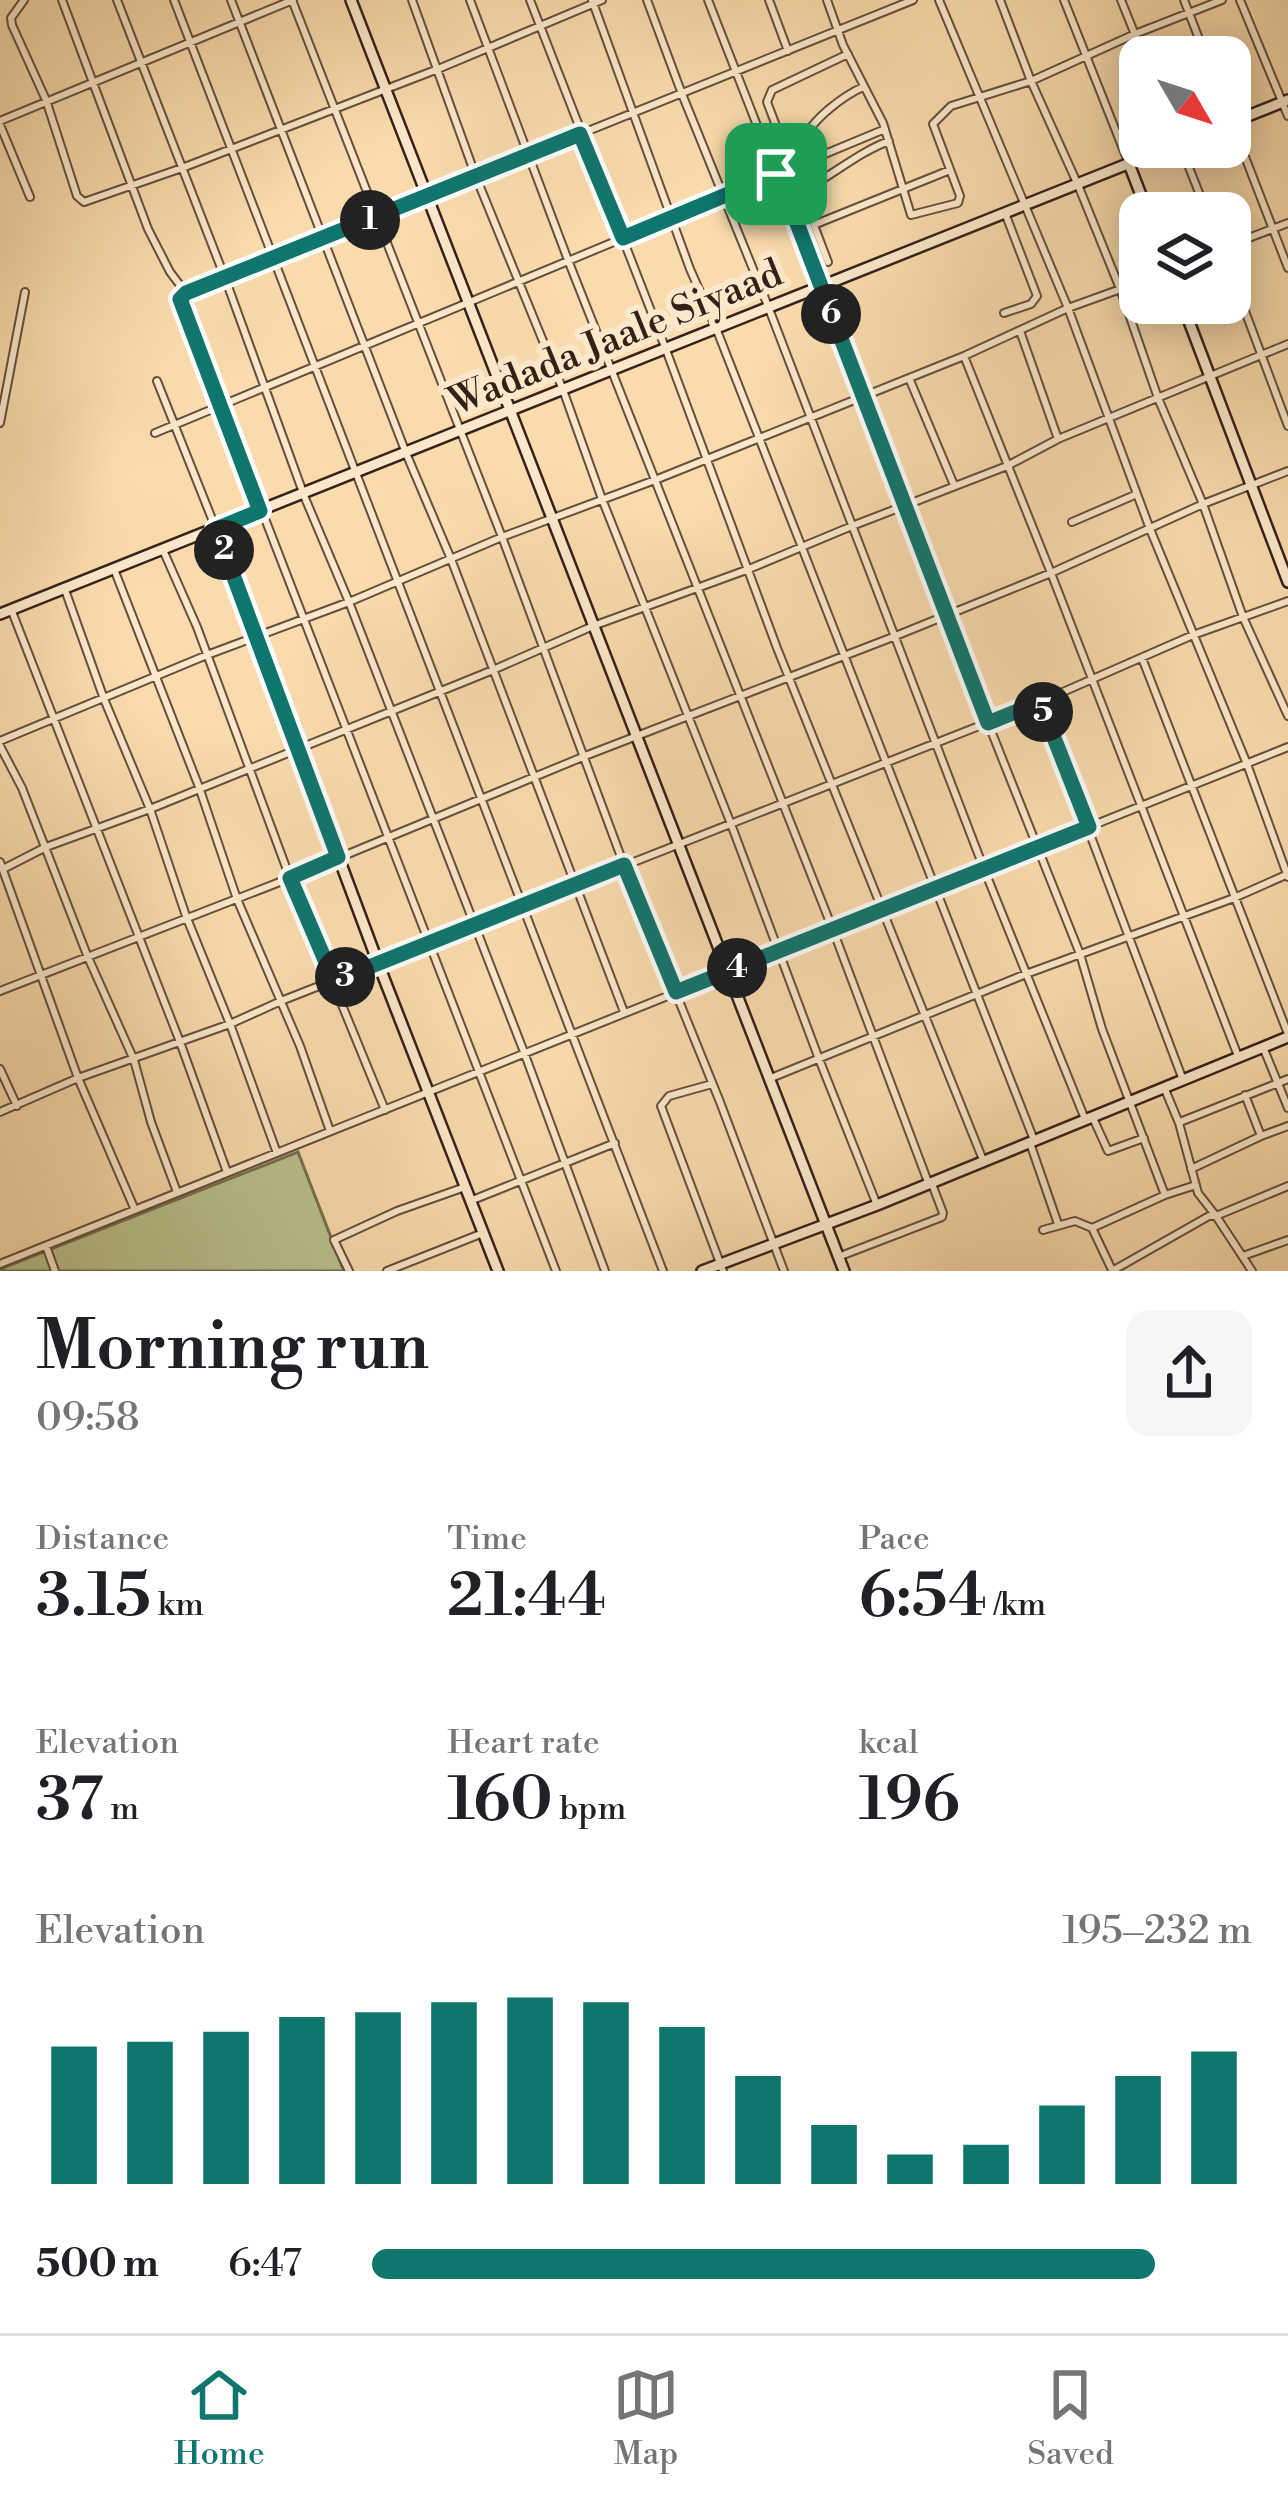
<!DOCTYPE html>
<meta charset="utf-8">
<style>
:root{--surface:#fff;--page:#f6f6f6;--text:#202124;--muted:#757577;--line:#e0e0e0;--accent:#0f766e}
body{margin:0;font-family:"Libre Bodoni",serif;background:var(--page);color:var(--text);height:100vh;display:flex;flex-direction:column;font-size:45px;white-space:nowrap}
*{box-sizing:border-box;margin:0}
p{font-size:39px;color:var(--muted)}
.icon{flex:none;width:66px;height:66px;fill:none;stroke:currentColor;stroke-width:2;stroke-linecap:round;stroke-linejoin:round}
.map{position:relative;height:1271px;overflow:hidden}
.sheet{display:flex;flex-direction:column;background:var(--surface);flex:1}
.sheet>*{flex:none}
.needle{width:78px;rotate:129deg}
.fabs{position:absolute;left:1119px;top:36px;display:grid;gap:24px}
.fabs a{display:grid;place-items:center;width:132px;height:132px;border-radius:24px;background:var(--surface);box-shadow:0 6px 30px #0003;font-size:60px}
.pin{position:absolute;display:grid;place-items:center;width:102px;height:102px;color:#fff;margin:-51px;border-radius:24px;box-shadow:0 6px 18px #0006}
.km{position:absolute;width:60px;height:60px;margin:-30px;border-radius:50%;background:#222;color:#fff;font-size:33px;line-height:60px;text-align:center}
.round{display:grid;place-items:center;flex:none;width:126px;height:126px;border-radius:24px;background:var(--page)}
.overview{display:flex;align-items:center;justify-content:space-between;height:204px;padding:0 36px}
h1{font-size:66px;font-weight:600;line-height:90px}
.figures{display:grid;grid-template-columns:repeat(3,1fr);gap:18px;height:204px;padding:12px 36px}
.figures div{display:grid;align-content:center}
.figures b{font-size:60px;font-weight:600}
.figures small{font-size:33px;font-weight:400}
.figures p{font-size:33px}
.chart{height:336px;padding:24px 36px}
.chart p{display:flex;justify-content:space-between}
.chart svg{width:100%;height:216px;margin-top:12px;stroke:var(--accent);stroke-width:6}
ul{padding:0 36px;list-style:none;font-size:39px}
li{display:grid;grid-template-columns:192px 144px 1fr;align-items:center;height:90px}
li i{height:30px;border-radius:15px;background:var(--accent)}
.menu{display:flex;justify-content:space-around;align-items:center;height:168px;border-top:3px solid var(--line);background:var(--surface);font-size:33px;color:var(--muted)}
.menu a{display:grid;justify-items:center;gap:6px}
.menu .current{color:var(--accent)}
.map>svg:first-child{display:block}
.green{fill:#b9c18d;stroke:#767052;stroke-width:3}
.lines{fill:none;stroke-linecap:round;stroke-linejoin:round}
.street-casing{stroke:#654f3c;stroke-width:10}
.secondary-casing{stroke:#342017;stroke-width:14}
.street{stroke:#fbe8ca;stroke-width:6}
.secondary{stroke:#fbe8ca;stroke-width:9}
.route-casing{stroke:#fff;stroke-width:24}
.route{stroke:#0f766e;stroke-width:15}
.labels{text-anchor:middle;stroke-width:12;stroke-linejoin:round;paint-order:stroke}
.street-label{font-size:39px;fill:#342017;stroke:#fbe8ca}
</style>
<div class="map">
<svg width="1288" height="1271" viewBox="0 0 1288 1271">
<rect width="100%" height="100%" fill="#f9dbad"/>
<filter id="stains"><feTurbulence type="fractalNoise" baseFrequency=".00167" numOctaves="4"/><feColorMatrix values="0 0 0 0 .2 0 0 0 0 .09 0 0 0 0 .02 0 0 0 .5 -.17"/></filter>
<radialGradient id="worn" r=".72"><stop offset=".6" stop-color="#630" stop-opacity="0"/><stop offset="1" stop-color="#630" stop-opacity=".3"/></radialGradient>
<path class="green" d="M298 1152 344 1271H0V1269Z"/>
<g class="lines">
<defs>
<path id="street" d="M24 0 11 18 12 25 46 100 77 196 84 202 182 168 438 69 602 0
M62 0 148 229 170 272 186 293
M117 0 225 278 305 498 349 602 524 1052 605 1271
M174 0 663 1271
M231 0 406 453 451 559 624 1012
M292 0 502 537 624 865 720 1102 784 1271
M412 0 476 177 563 390 602 499 731 824 819 1059 877 1205
M470 0 568 260 833 930 928 1182
M530 0 665 347 777 648 983 1160
M592 0 690 269 716 328 1034 1140
M647 0 682 94 766 301 984 869 1085 1119
M708 0 776 174 795 218 945 615 1080 954 1102 1029 1165 1195
M769 0 788 51
M827 0 843 45 883 123 911 215 958 203 960 196 933 124 951 106 1031 81 1135 34 1222 0
M939 0 1068 308 1150 529 1247 764 1288 877
M1000 0 1031 81 1078 185 1121 291 1158 398 1203 504 1243 617 1288 716
M1064 0 1129 164
M1121 0 1144 57
M1184 0 1206 57
M1240 0 1288 116
M1230 118 1288 268
M0 121 293 0
M0 125 30 197
M1181 147 1207 213
M807 161C805 155 803 147 804 141 810 120 845 95 863 87
M802 191C832 176 857 153 889 141
M816 224 950 170
M1230 245 1288 223
M828 262 767 102 772 90 848 54
M1230 271 1288 426
M1004 313 1031 304 1037 296 1005 213
M1020 331 1058 439
M964 356 1051 573 1238 1056
M909 378 954 485
M157 381 216 529
M0 423 25 292
M155 433 885 129
M1072 522 1137 494
M163 550 197 627 290 878 385 1110
M114 569 199 787 237 899 300 1046 330 1131
M64 587 104 699 150 809 186 916 230 1024 277 1153
M11 609 180 1042 227 1172
M1142 658 1288 1034
M1040 702 1183 1080
M0 741 207 655 349 602 502 537 655 480 964 356 1068 308 1140 282
M0 746 22 788 87 955 134 1060 151 1122 177 1192
M0 862 78 1078 135 1210
M3 869 46 847 150 809 493 670 593 626 749 569 852 526 1007 466 1058 439 1288 344
M0 991 290 878 585 756 893 637 1051 573 1203 504 1288 471
M1263 1047 1288 1108
M0 1069 17 1106
M771 1078 1026 974 1234 898 1288 874
M712 1084 669 1096 661 1106 723 1271
M1164 1087 1179 1123 1198 1193 1216 1216 1288 1186
M1245 1095 1261 1136 1288 1126
M0 1112 78 1078 230 1024 281 1001 1040 702 1193 635 1288 601
M1093 1118 1108 1151 1144 1138
M1180 1122 1288 1079
M1030 1143 1058 1224
M1191 1169 1261 1136
M470 1201 615 1143
M1092 1228 1165 1195 1196 1185
M1043 1230 1075 1221 1092 1228 1112 1270
M46 1246 55 1271
M1243 1256 1288 1240
M838 1257 942 1217 943 1213 932 1184
M0 1264 1288 747
M349 1271 334 1240 397 1211 465 1187
M387 1271 483 1233
M556 1271 180 299 186 293 913 0
M1112 1271 1209 1216H1216L1252 1271"/>
<path id="secondary" d="M351 0 844 1271
M1230 123 1288 100
M1129 164 1148 213
M1182 303 1288 582
M216 529 378 963 498 1271
M0 614 1170 147
M702 1271 877 1205 1288 1037"/>
</defs>
<use href="#street" class="street-casing"/>
<use href="#secondary" class="secondary-casing"/>
<use href="#street" class="street"/>
<use href="#secondary" class="secondary"/>
</g>
<g class="lines">
<defs>
<path id="route" d="M580 134 623 238 776 174 795 218 988 723 1040 702 1089 827 676 992 624 865 334 981 290 878 338 857 216 529 260 511 180 299 186 293Z"/>
</defs>
<use href="#route" class="route-casing"/>
<use href="#route" class="route"/>
</g>
<g class="labels">
<g class="street-label">
<text transform="translate(615 336) rotate(-22)" y="14">Wadada Jaale Siyaad</text>
</g>
</g>
<rect width="100%" height="100%" filter="url(#stains)"/>
<rect width="100%" height="100%" fill="url(#worn)"/>
</svg>
<div class="fabs">
<a><svg class="needle" viewBox="-14 -14 28 28"><path d="M0-13l5 13h-10z" fill="#e53935"/><path d="M0 13l5-13h-10z" fill="#757577"/></svg></a>
<a><svg class="icon" aria-label="layers" viewBox="0 0 24 24"><path d="M12 4l9 5-9 5-9-5zM3 14l9 5 9-5"/></svg></a>
</div>
<div class="pin" style="left:776px;top:174px;background:#1e9e55"><svg class="icon" aria-label="arrive" viewBox="0 0 24 24"><path d="M6 21V4h12l-3 4 3 4H6"/></svg></div>
<b class="km" style="left:370px;top:220px">1</b>
<b class="km" style="left:224px;top:550px">2</b>
<b class="km" style="left:345px;top:977px">3</b>
<b class="km" style="left:737px;top:968px">4</b>
<b class="km" style="left:1043px;top:712px">5</b>
<b class="km" style="left:831px;top:314px">6</b>
</div>
<section class="sheet">
<div class="overview"><div><h1>Morning run</h1><p>09:58</p></div><a class="round"><svg class="icon" aria-label="share" viewBox="0 0 24 24"><path d="M12 15V3M7 8l5-5 5 5M5 13v7h14v-7"/></svg></a></div>
<div class="figures">
<div><p>Distance</p><b>3.15<small> km</small></b></div>
<div><p>Time</p><b>21:44</b></div>
<div><p>Pace</p><b>6:54<small> /km</small></b></div>
</div>
<div class="figures">
<div><p>Elevation</p><b>37<small> m</small></b></div>
<div><p>Heart rate</p><b>160<small> bpm</small></b></div>
<div><p>kcal</p><b>196</b></div>
</div>
<div class="chart"><p><span>Elevation</span>195–232 m</p>
<svg viewBox="0 0 160 44" preserveAspectRatio="none"><path d="M5 44V16M15 44V15M25 44V13M35 44V10M45 44V9M55 44V7M65 44V6M75 44V7M85 44V12M95 44V22M105 44V32M115 44V38M125 44V36M135 44V28M145 44V22M155 44V17"/></svg>
</div>
<ul>
<li><b>500 m</b>6:47<i style="width:89%"></i></li>
</ul>
</section>
<nav class="menu">
<a class="current"><svg class="icon" aria-label="home" viewBox="0 0 24 24"><path d="M3 11l9-7 9 7M6 9v11h12V9"/></svg>Home</a>
<a><svg class="icon" aria-label="map" viewBox="0 0 24 24"><path d="M3 6l6-2 6 2 6-2v14l-6 2-6-2-6 2zM9 4v14M15 6v14"/></svg>Map</a>
<a><svg class="icon" aria-label="saved" viewBox="0 0 24 24"><path d="M7 4h10v16l-5-4-5 4z"/></svg>Saved</a>
</nav>
